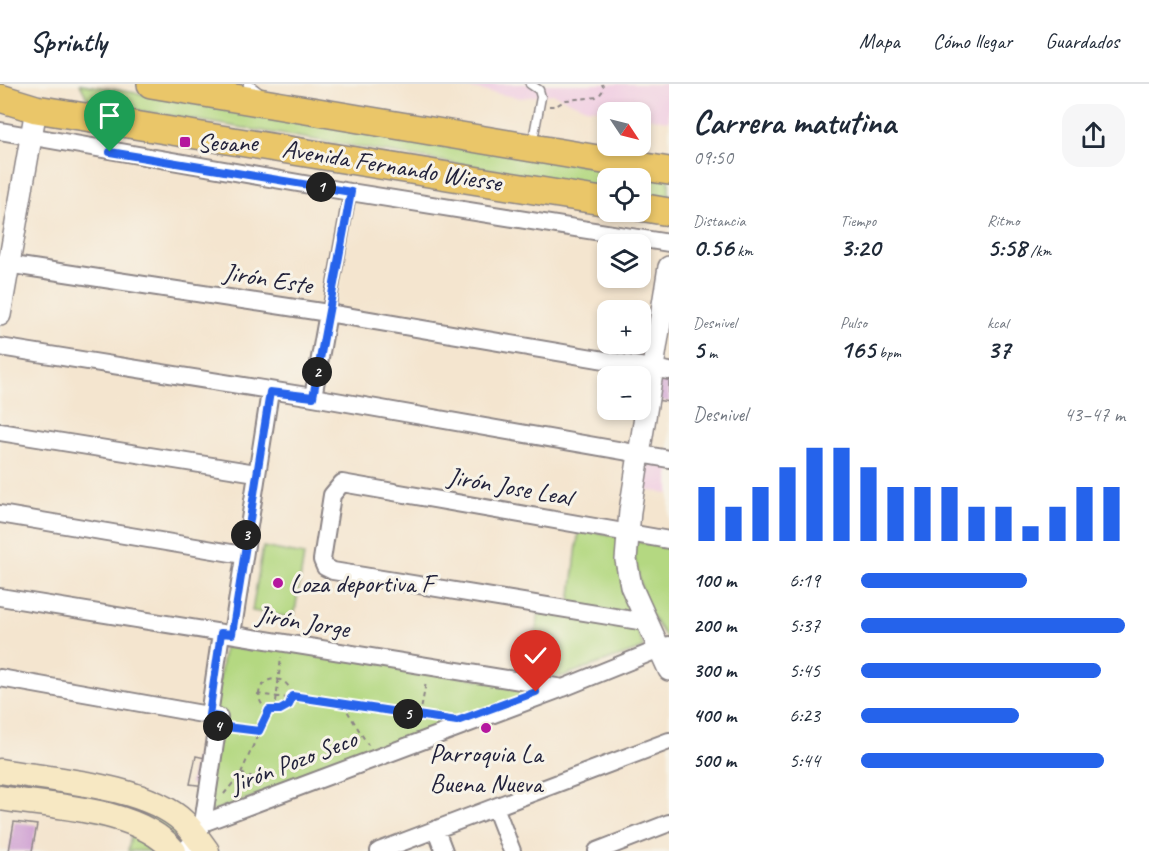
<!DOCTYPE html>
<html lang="es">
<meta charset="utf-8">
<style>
:root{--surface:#fff;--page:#f6f6f7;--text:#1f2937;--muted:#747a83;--line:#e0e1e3;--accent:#2563eb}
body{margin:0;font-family:Caveat,sans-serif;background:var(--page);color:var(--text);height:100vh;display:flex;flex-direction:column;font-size:22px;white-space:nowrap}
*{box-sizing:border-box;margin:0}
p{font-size:20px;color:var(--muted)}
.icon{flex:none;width:33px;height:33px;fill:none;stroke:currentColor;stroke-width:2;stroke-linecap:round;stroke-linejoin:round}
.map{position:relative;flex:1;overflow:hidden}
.details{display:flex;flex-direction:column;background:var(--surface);width:480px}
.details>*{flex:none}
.needle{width:39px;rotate:125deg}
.buttons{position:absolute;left:597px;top:18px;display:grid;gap:12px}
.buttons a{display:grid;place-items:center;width:54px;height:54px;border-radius:12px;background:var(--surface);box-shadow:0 3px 9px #0003;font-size:30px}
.pin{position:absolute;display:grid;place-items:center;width:51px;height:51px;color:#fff;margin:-62px -26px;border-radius:50% 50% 50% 0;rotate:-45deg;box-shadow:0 0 6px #0007}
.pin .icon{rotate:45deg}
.km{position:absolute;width:30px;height:30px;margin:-15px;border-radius:50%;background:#222;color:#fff;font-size:16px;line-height:30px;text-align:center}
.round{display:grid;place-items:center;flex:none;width:63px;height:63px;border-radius:18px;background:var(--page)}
.headline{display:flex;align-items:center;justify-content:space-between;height:102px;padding:0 24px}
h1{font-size:33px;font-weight:700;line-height:45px}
.stats{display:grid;grid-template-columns:repeat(3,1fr);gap:9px;height:102px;padding:6px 24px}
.stats div{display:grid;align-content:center}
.stats b{font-size:26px;font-weight:700}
.stats small{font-size:16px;font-weight:400}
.stats p{font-size:16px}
.chart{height:168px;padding:12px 24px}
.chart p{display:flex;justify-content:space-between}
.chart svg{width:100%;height:108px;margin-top:6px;stroke:var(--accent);stroke-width:6}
ul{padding:0 24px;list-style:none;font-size:20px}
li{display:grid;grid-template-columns:96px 72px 1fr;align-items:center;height:45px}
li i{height:15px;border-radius:8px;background:var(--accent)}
header{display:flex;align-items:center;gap:36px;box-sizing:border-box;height:84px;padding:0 30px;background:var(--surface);border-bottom:2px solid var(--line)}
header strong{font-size:28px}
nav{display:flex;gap:33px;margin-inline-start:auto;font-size:21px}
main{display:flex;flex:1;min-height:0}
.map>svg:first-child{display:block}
.built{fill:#f1d0e3}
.green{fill:#b4d881;stroke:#6b7d5e;stroke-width:1.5}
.building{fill:#cd9dd2}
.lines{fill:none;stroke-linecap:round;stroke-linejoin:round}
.service-casing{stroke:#8b8485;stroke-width:11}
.pedestrian-casing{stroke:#8b8485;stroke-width:15}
.minor-casing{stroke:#8b8485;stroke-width:20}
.tertiary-casing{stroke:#8b8485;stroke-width:24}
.secondary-casing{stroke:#8b8485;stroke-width:27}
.primary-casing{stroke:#8b8485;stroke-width:30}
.path{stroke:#8b8485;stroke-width:2;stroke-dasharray:4.5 4.5;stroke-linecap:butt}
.service{stroke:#fff;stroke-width:8}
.pedestrian{stroke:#fff;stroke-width:12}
.minor{stroke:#fff;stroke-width:16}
.tertiary{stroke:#fff;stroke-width:21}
.secondary{stroke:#f7e8c3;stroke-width:24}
.primary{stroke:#eac669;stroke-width:27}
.route-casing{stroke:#fff;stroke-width:12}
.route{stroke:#2563eb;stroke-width:8}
.poi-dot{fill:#b5179e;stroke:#f7f3e8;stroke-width:2}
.labels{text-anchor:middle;stroke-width:6;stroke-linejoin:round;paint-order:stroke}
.poi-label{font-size:26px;fill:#22223b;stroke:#f7f3e8;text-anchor:start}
.street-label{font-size:26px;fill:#22223b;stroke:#f7f3e8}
</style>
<header>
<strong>Sprintly</strong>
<nav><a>Mapa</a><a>Cómo llegar</a><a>Guardados</a></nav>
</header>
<main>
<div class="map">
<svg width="669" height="767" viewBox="0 0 669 767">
<rect width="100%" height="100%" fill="#f7f3e8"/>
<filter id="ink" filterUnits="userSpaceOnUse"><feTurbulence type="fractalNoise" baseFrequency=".0167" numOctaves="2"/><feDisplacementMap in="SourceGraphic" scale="12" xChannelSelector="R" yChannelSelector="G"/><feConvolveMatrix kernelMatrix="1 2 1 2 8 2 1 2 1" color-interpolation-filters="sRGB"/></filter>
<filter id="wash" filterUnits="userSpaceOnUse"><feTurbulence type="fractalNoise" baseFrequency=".008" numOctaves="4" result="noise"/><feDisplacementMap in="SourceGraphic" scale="24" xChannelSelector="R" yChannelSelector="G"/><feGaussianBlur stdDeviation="1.35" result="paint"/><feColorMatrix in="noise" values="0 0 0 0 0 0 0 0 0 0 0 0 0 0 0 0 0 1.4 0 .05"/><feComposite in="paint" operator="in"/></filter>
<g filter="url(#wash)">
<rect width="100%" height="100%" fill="#f4e5cf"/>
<path class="built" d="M445 0H669V37L641 32 640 28 586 24 553 10 521 14Z
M648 376 669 380V410L642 405Z"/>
<path class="green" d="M80 0 669 94V115L641 110 640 94H608L607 105 89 18Z
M579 444 620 453 639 534 570 520Z
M635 457 669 464V558L645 522 634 472Z
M263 463 304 471 294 534 252 527Z
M539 526 636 543 644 564 560 593 531 588Z
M226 553 549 607 208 729 214 629Z
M0 692 125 712 181 743 172 756 0 708Z
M132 747 158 767H128Z"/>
<g id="blocks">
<path class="building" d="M659 294 669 296V318L656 316Z
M196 672 210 675 205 702 190 700Z
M14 738 37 741 32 767H9Z"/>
</g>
</g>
<g filter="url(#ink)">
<use href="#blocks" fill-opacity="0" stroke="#8b8485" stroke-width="1.5"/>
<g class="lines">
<defs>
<path id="service" d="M248 0 260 9
M530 0 539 6 541 13 532 61"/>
<path id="pedestrian" d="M328 229 350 108"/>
<path id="minor" d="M0 47 350 108 669 159
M0 179 328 229 669 287
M0 263 313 313 669 375
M313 313 328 229
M0 348 256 389
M0 430 243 471
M0 513 563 604
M645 538 333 487 325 483 322 476 332 411 342 399 669 456
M232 550 270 308
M0 594 219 633 203 739
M209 631 221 549
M495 723 512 767
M436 746 444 767
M184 767 197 753 203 739 563 604 669 561
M379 767 669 657
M597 767 669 739"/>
<path id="tertiary" d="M669 183 630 427 626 476 631 502 669 586
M0 231 36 25"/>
<path id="secondary" d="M0 687C53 696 145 701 184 738 193 747 200 757 207 767
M0 714C52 723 139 724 174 767"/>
<path id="primary" d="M151 0 669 87
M0 14 36 25 608 118
M640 123 669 128"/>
</defs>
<use href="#service" class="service-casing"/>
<use href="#pedestrian" class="pedestrian-casing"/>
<use href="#minor" class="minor-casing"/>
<use href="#tertiary" class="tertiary-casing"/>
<use href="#secondary" class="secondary-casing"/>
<use href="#primary" class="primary-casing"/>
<path class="path" d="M549 22H556L566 16 598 13 604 5 602 0
M259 611a16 16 0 1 1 32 0a16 16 0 1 1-32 0Z
M257 610 436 634
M343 620 368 661
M275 627 281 573
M420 632 426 598
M232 644 259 647
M241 689 263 699
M224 710 241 689 269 626"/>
<use href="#service" class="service"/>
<use href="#pedestrian" class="pedestrian"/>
<use href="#minor" class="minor"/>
<use href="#tertiary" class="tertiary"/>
<use href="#secondary" class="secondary"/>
<use href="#primary" class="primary"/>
</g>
</g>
<g class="lines" filter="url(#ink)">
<defs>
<path id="route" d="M110 68 351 108 313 313 270 308 232 550 221 549 209 631 219 633 218 642 259 647 269 626H280L289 621 292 612 457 637 536 608"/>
</defs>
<use href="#route" class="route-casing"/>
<use href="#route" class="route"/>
</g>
<g class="poi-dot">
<rect x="179" y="52" width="12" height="12" rx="3"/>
<circle cx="278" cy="499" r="6"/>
<circle cx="486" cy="644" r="6"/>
</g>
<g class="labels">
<g class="poi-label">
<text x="197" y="67">Seoane</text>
<text x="290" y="508">Loza deportiva F</text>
<text x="486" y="678" text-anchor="middle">Parroquia La<tspan x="486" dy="30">Buena Nueva</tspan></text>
</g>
<g class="street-label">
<text transform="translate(392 81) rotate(9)" y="9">Avenida Fernando Wiesse</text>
<text transform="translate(268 194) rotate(9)" y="9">Jirón Este</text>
<text transform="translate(510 402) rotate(10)" y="9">Jirón Jose Leal</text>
<text transform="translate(303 537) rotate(9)" y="9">Jirón Jorge</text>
<text transform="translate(293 677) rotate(-21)" y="9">Jirón Pozo Seco</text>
</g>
</g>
</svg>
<div class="buttons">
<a><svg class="needle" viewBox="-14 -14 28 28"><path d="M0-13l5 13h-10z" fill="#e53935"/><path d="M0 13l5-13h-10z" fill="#747a83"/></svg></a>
<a><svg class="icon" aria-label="locate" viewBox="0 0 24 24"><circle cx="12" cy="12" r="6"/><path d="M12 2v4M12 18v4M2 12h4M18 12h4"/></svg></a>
<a><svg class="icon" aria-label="layers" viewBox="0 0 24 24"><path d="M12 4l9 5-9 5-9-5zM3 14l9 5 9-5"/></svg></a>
<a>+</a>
<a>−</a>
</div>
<div class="pin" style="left:110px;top:68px;background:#1e9e55"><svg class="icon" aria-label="arrive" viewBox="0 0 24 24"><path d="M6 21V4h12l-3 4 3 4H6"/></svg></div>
<div class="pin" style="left:536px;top:608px;background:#d93025"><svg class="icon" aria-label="check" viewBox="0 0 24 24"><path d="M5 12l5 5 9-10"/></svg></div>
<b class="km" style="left:321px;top:103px">1</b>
<b class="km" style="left:317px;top:288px">2</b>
<b class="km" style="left:246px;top:451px">3</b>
<b class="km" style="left:218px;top:642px">4</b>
<b class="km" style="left:408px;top:630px">5</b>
</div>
<section class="details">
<div class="headline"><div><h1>Carrera matutina</h1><p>09:50</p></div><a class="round"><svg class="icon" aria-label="share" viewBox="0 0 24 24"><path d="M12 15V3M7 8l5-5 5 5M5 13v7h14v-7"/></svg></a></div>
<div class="stats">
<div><p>Distancia</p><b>0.56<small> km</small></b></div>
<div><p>Tiempo</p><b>3:20</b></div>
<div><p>Ritmo</p><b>5:58<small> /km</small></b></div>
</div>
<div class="stats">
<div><p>Desnivel</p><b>5<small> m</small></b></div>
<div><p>Pulso</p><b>165<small> bpm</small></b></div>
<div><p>kcal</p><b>37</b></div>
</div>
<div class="chart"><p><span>Desnivel</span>43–47 m</p>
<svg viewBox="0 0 160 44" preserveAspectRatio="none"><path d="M5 44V22M15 44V30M25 44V22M35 44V14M45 44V6M55 44V6M65 44V14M75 44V22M85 44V22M95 44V22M105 44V30M115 44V30M125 44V38M135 44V30M145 44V22M155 44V22"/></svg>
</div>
<ul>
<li><b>100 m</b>6:19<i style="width:63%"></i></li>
<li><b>200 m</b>5:37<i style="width:100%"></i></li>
<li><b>300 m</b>5:45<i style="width:91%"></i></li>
<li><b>400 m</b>6:23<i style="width:60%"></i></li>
<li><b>500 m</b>5:44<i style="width:92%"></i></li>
</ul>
</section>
</main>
